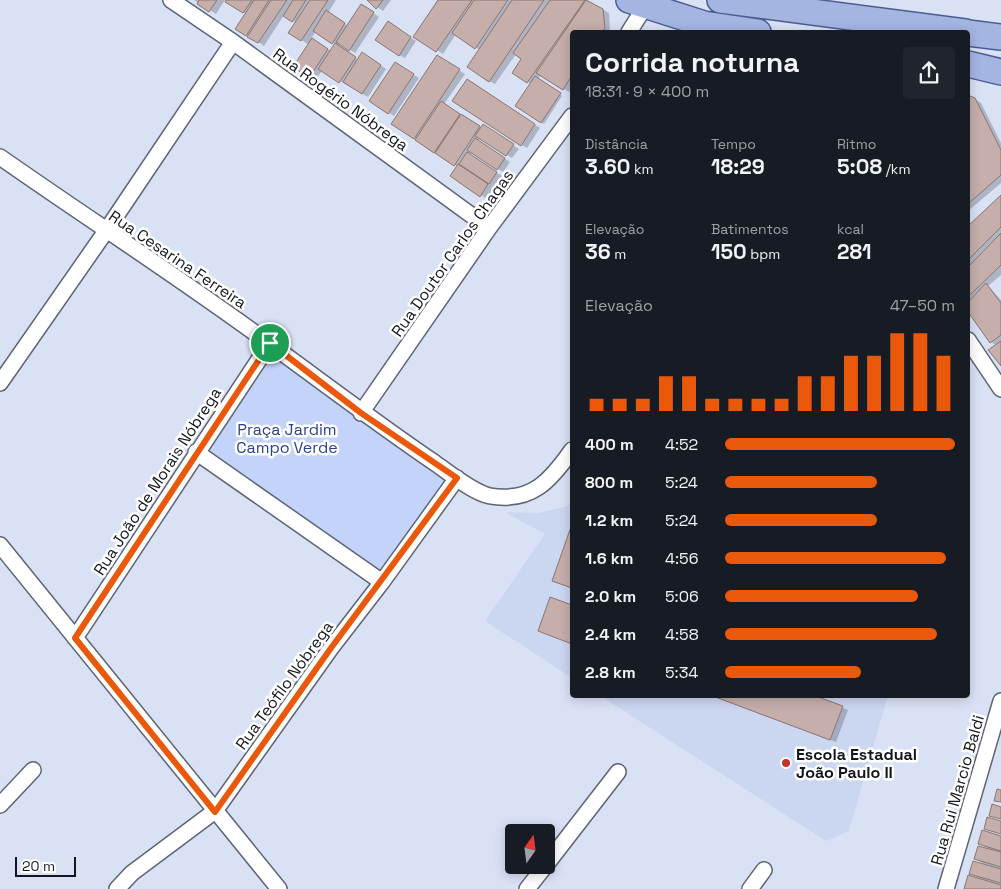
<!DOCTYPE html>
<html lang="pt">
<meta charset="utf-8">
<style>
:root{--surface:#171b24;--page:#20242c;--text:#f1f3f6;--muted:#9ea1a6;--accent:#ea580c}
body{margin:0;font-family:"Space Grotesk",sans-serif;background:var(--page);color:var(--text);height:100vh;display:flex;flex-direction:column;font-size:19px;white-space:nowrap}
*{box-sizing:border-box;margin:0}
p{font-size:16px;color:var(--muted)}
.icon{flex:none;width:28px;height:28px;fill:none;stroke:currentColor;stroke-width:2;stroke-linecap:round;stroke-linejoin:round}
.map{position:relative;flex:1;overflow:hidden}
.sheet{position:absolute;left:570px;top:30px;width:400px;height:668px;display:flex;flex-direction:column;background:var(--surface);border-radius:5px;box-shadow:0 2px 12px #0003}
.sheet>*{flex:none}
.needle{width:32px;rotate:14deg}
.controls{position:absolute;left:505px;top:824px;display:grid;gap:10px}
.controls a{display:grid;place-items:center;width:50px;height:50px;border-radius:5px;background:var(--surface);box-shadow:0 2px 12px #0003;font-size:25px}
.scale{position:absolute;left:15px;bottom:12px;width:61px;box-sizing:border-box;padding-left:5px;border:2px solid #12151b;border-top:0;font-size:14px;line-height:18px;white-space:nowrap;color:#12151b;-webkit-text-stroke:4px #fff;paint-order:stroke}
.pin{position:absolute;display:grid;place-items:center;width:42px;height:42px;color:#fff;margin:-21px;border:2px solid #fff;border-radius:50%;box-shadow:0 1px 5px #0007}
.round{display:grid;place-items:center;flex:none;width:52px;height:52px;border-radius:5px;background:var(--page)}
.summary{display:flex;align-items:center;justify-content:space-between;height:85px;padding:0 15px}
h1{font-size:28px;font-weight:700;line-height:38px}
.metrics{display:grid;grid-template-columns:repeat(3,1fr);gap:8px;height:85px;padding:5px 15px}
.metrics div{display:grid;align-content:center}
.metrics b{font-size:21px;font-weight:700}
.metrics small{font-size:14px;font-weight:400}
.metrics p{font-size:14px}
.chart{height:140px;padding:10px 15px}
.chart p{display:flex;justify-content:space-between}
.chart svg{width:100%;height:90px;margin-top:5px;stroke:var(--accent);stroke-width:6}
ul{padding:0 15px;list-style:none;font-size:16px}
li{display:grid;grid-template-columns:80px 60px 1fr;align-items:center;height:38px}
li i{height:12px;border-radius:6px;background:var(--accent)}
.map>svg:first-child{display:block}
.built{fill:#cbd6f0}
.green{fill:#c3d3fa}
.shadow{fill:#0003;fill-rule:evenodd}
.building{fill:#c6aeaa;stroke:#8b7571}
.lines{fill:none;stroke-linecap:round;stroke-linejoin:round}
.minor-casing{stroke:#5d6475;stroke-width:18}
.primary-casing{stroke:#4b5c90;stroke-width:28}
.minor{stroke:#fff;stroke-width:15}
.primary{stroke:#a5b5e2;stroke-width:25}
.route-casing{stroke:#fff;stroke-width:10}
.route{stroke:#ea580c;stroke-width:6}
.poi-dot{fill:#c2352a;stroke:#fff;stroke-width:2}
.labels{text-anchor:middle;stroke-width:5;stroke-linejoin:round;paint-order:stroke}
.street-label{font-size:16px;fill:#12151b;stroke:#fff}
.park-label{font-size:16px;fill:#2e438a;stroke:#fff}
.poi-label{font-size:16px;font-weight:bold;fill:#12151b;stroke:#fff;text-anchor:start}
</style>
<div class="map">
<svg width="1001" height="889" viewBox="0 0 1001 889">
<rect width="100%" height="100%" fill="#d9e1f5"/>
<path class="built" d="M572 500V678L485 621 545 534 505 512 539 513 568 506Z
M599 695H888L849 831 826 841Z"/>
<path class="green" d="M271 353 447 481 380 576 202 452Z"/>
<path class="shadow" d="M194 0H336L328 13 348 26 367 9 379 17 355 53 340 43 338 46 359 60 368 57 386 69 368 97 322 71 315 80 310 77 309 45 290 32 296 23 284 15 264 46 237 28 246 14 225 0 216 14ZM316 31 335 44 331 51 311 39Z
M368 0H391L383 11Z
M440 0H583L586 2 587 0 609 13 610 32H572V87L569 92 541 74 538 79 562 96 544 124 517 106 531 84 514 72 523 59 516 54 495 84 489 81 480 50 456 34 443 54 415 36Z
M394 26 416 41 405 58 399 55Z
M443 60 465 74 444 104 482 129H490L519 149 512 158 480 138 478 141 510 162 503 172 471 152 469 155 502 176 487 199 481 195 458 167 392 124Z
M401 67 419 78 394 116 389 113Z
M473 84 540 128 527 148 522 145Z
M968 96 981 103 1001 143V183L968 211Z
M1001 197V275L988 286 1001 300V364L997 346 991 342 968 310V228Z
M572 528V589L553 580Z
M551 599 572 607V644L539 630Z
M710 695H810L848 710 836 742Z
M1001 837V889H967L981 879 970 873 986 865 975 859 989 849 980 844Z"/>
<path class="building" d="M199 0H217L209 12 197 4Z
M226 0H252L243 13 225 2Z
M254 0H269L246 36 235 29Z
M271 0H287L258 43 247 37Z
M293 0H306L292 22 283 16Z
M310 0H328L301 41 288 33Z
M367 0H383L376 9Z
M438 0H472L436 52 413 37Z
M474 0H508L475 49 452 33Z
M512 0H544L489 82 467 67Z
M550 0H585L527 83 512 73 521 59 513 53Z
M586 0 603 9 605 28 602 32H572V75L563 90 536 73Z
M361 4 374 12 349 51 336 42Z
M326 10 345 23 332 44 313 31Z
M388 21 411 37 399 56 375 40Z
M312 38 328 49 309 78 293 67Z
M335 43 356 57 339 83 318 69Z
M362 52 381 65 362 94 343 82Z
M437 55 460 69 414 139 391 124Z
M395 62 414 74 388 114 369 101Z
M535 76 561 93 541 123 515 106Z
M467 79 535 124 521 146 452 101Z
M968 95 975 98 1001 150V175L968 204Z
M441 101 460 114 434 153 415 140Z
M461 114 480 126 454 166 435 153Z
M483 124 514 144 506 156 475 136Z
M475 138 505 158 497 170 467 150Z
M467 152 497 172 489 184 459 164Z
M458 164 488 184 480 197 450 176Z
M1001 195V227L968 260V226Z
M1001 233V265L968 297V267Z
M986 283 1001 303V335L990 343 968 312V302Z
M1001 341V366L988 350Z
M572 524V588L552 581Z
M550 597 572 605V644L538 631Z
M710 695H813L843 706 830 740Z
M997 789 1001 790V802L994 801Z
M992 804 1001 807V819L989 816Z
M987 817 1001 821V834L984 829Z
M982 830 1001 836V851L978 844Z
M978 846 1001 852V867L974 859Z
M973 861 1001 869V883L969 874Z
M968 875 1001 885V889H964Z"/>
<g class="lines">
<defs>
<path id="minor" d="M171 0 233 42 489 228
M629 32 646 5
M0 157C90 220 182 279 270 344 325 384 379 425 435 463 449 473 474 493 490 496 532 503 551 480 572 450
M968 340 1001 389
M0 383 106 231 233 42
M361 413 489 228 572 116
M196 452 382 582
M0 545 279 889
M75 638 270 343
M0 805 33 770
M546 865 618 772
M117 889 132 873 215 811 331 648 382 582 457 478
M527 889 546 865
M750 889 764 870
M946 889 1001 701"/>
<path id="primary" d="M629 0 704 24 758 32
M720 0 965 32
M968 33 1001 37
M968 64 1001 72"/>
</defs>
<use href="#minor" class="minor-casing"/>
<use href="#primary" class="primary-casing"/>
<use href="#minor" class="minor"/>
<use href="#primary" class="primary"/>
</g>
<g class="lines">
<defs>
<path id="route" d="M270 343 361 413 457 478 331 648 215 812 75 638Z"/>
</defs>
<use href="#route" class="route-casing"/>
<use href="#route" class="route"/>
</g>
<circle class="poi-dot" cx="786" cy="763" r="5"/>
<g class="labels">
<g class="street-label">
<text transform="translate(341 99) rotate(36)" y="6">Rua Rogério Nóbrega</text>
<text transform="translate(452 253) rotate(-55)" y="6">Rua Doutor Carlos Chagas</text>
<text transform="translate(178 259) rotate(34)" y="6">Rua Cesarina Ferreira</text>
<text transform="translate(157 481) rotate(-57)" y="6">Rua João de Morais Nóbrega</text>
<text transform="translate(284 685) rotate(-54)" y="6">Rua Teófilo Nóbrega</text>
<text transform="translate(957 790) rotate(-74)" y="6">Rua Rui Marcio Baldi</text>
</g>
<g class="park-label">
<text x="287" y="435">Praça Jardim<tspan x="287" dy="18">Campo Verde</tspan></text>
</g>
<g class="poi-label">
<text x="796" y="760">Escola Estadual<tspan x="796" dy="18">João Paulo II</tspan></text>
</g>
</g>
</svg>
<div class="controls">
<a><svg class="needle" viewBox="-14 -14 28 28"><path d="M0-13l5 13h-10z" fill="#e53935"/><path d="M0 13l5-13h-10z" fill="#9ea1a6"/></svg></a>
</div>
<div class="scale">20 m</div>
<div class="pin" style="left:270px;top:343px;background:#1e9e55"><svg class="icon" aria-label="arrive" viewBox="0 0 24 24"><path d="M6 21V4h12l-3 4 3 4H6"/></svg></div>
<section class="sheet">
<div class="summary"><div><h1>Corrida noturna</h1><p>18:31 · 9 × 400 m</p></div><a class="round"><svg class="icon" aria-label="share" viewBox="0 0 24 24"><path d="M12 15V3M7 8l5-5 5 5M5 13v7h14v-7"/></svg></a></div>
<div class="metrics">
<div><p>Distância</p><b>3.60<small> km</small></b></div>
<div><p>Tempo</p><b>18:29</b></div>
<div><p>Ritmo</p><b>5:08<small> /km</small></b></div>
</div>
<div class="metrics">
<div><p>Elevação</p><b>36<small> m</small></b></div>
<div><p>Batimentos</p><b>150<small> bpm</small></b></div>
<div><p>kcal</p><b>281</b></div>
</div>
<div class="chart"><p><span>Elevação</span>47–50 m</p>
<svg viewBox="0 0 160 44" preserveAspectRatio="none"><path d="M5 44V38M15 44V38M25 44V38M35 44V27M45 44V27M55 44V38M65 44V38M75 44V38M85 44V38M95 44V27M105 44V27M115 44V17M125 44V17M135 44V6M145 44V6M155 44V17"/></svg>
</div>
<ul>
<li><b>400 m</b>4:52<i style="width:100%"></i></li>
<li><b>800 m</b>5:24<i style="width:66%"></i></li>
<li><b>1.2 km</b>5:24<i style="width:66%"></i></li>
<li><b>1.6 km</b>4:56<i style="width:96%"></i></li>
<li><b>2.0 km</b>5:06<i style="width:84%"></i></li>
<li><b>2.4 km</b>4:58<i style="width:92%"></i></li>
<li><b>2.8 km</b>5:34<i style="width:59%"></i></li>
</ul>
</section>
</div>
